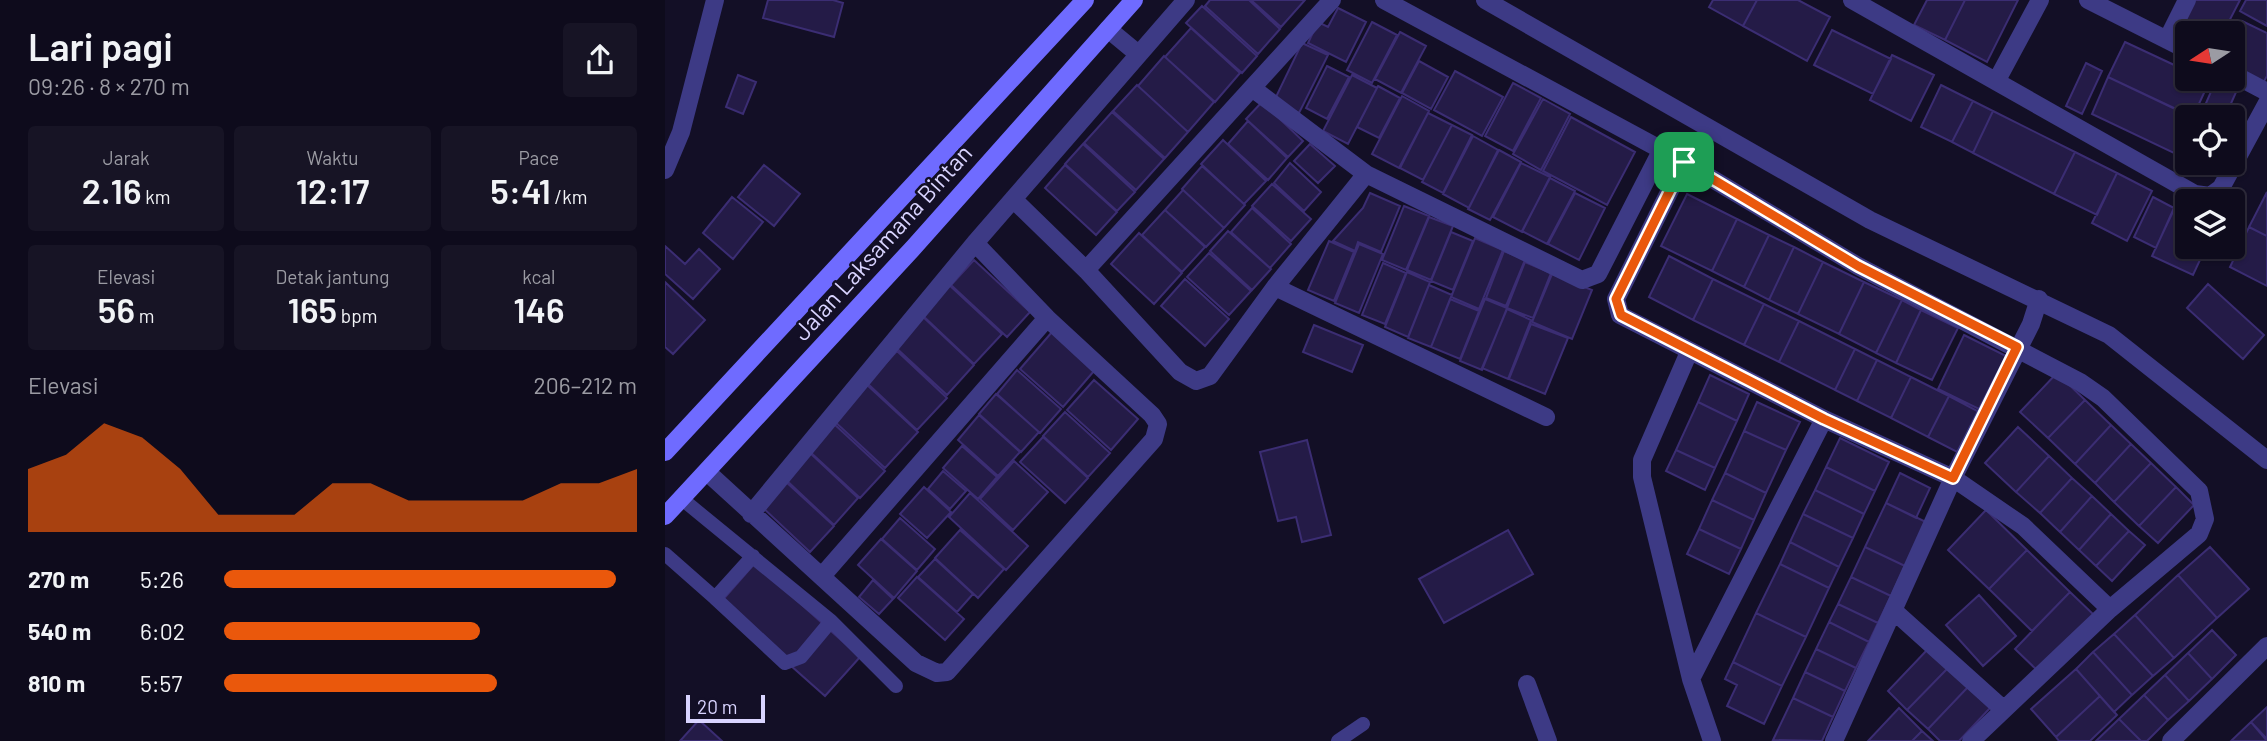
<!DOCTYPE html>
<html lang="id">
<meta charset="utf-8">
<style>
:root{--surface:#0e0b1c;--page:#171425;--text:#f1f3f6;--muted:#9b9ba3;--line:#2e2b3b;--accent:#ea580c}
body{margin:0;font-family:Barlow,sans-serif;background:var(--page);color:var(--text);height:100vh;display:flex;flex-direction:column;font-size:26px;white-space:nowrap}
*{box-sizing:border-box;margin:0}
p{font-size:23px;color:var(--muted)}
.icon{flex:none;width:38px;height:38px;fill:none;stroke:currentColor;stroke-width:2;stroke-linecap:round;stroke-linejoin:round}
.map{position:relative;flex:1;overflow:hidden}
.sheet{display:flex;flex-direction:column;background:var(--surface);width:665px}
.sheet>*{flex:none}
.needle{width:46px;rotate:258deg}
.buttons{position:absolute;left:1510px;top:21px;display:grid;gap:14px}
.buttons a{display:grid;place-items:center;width:70px;height:70px;border-radius:7px;background:var(--surface);box-shadow:0 2px 5px #0004,0 0 0 2px var(--line);font-size:35px}
.scale{position:absolute;left:21px;bottom:18px;width:79px;box-sizing:border-box;padding-left:7px;border:4px solid #d9d4ff;border-top:0;font-size:19px;line-height:24px;white-space:nowrap;color:#d9d4ff;-webkit-text-stroke:5px #130f26;paint-order:stroke}
.pin{position:absolute;display:grid;place-items:center;width:60px;height:60px;color:#fff;margin:-30px;border-radius:14px;box-shadow:0 4px 10px #0006}
.round{display:grid;place-items:center;flex:none;width:74px;height:74px;border-radius:7px;background:var(--page)}
.summary{display:flex;align-items:center;justify-content:space-between;height:119px;padding:0 28px}
h1{font-size:38px;font-weight:600;line-height:52px}
.stats{display:grid;grid-template-columns:repeat(3,1fr);gap:10px;height:119px;padding:7px 28px}
.stats div{display:grid;align-content:center;border-radius:7px;background:var(--page);text-align:center}
.stats b{font-size:35px;font-weight:600}
.stats small{font-size:19px;font-weight:400}
.stats p{font-size:19px}
.chart{height:196px;padding:14px 28px}
.chart p{display:flex;justify-content:space-between}
.chart svg{width:100%;height:126px;margin-top:7px;fill:var(--accent);opacity:.7}
ul{padding:0 28px;list-style:none;font-size:23px}
li{display:grid;grid-template-columns:112px 84px 1fr;align-items:center;height:52px}
li i{height:18px;border-radius:9px;background:var(--accent)}
main{display:flex;flex:1;min-height:0}
.map>svg:first-child{display:block}
.building{fill:#241b47;stroke:#3b2d73;stroke-width:2}
.lines{fill:none;stroke-linecap:round;stroke-linejoin:round}
.service{stroke:#3d3a85;stroke-width:14}
.minor{stroke:#3d3a85;stroke-width:18}
.secondary{stroke:#6f6bff;stroke-width:18}
.route-casing{stroke:#fff;stroke-width:14}
.route{stroke:#ea580c;stroke-width:9}
.labels{text-anchor:middle;stroke-width:5;stroke-linejoin:round;paint-order:stroke}
.street-label{font-size:24px;fill:#d9d4ff;stroke:#130f26}
</style>
<main>
<section class="sheet">
<div class="summary"><div><h1>Lari pagi</h1><p>09:26 · 8 × 270 m</p></div><a class="round"><svg class="icon" aria-label="share" viewBox="0 0 24 24"><path d="M12 15V3M7 8l5-5 5 5M5 13v7h14v-7"/></svg></a></div>
<div class="stats">
<div><p>Jarak</p><b>2.16<small> km</small></b></div>
<div><p>Waktu</p><b>12:17</b></div>
<div><p>Pace</p><b>5:41<small> /km</small></b></div>
</div>
<div class="stats">
<div><p>Elevasi</p><b>56<small> m</small></b></div>
<div><p>Detak jantung</p><b>165<small> bpm</small></b></div>
<div><p>kcal</p><b>146</b></div>
</div>
<div class="chart"><p><span>Elevasi</span>206–212 m</p>
<svg viewBox="0 0 160 44" preserveAspectRatio="none"><path d="M0 44V22L10 17L20 6L30 11L40 22L50 38L60 38L70 38L80 27L90 27L100 33L110 33L120 33L130 33L140 27L150 27L160 22V44z"/></svg>
</div>
<ul>
<li><b>270 m</b>5:26<i style="width:95%"></i></li>
<li><b>540 m</b>6:02<i style="width:62%"></i></li>
<li><b>810 m</b>5:57<i style="width:66%"></i></li>
</ul>
</section>
<div class="map">
<svg width="1602" height="741" viewBox="0 0 1602 741">
<rect width="100%" height="100%" fill="#130f26"/>
<path class="building" d="M103 0H168L178 3 169 37 98 18Z
M545 0H584L615 29 593 54 540 6Z
M586 0H640L616 27Z
M1048 0H1092L1078 26 1044 7Z
M1092 0H1133L1165 17 1142 61 1078 26Z
M1262 0H1300L1280 40 1249 25Z
M1300 0H1353L1322 62 1280 40Z
M1529 0H1575L1558 33H1527L1515 27Z
M1581 0H1602V26L1575 11Z
M537 6 592 56 577 73 521 23Z
M673 8 701 22 681 62 643 43 653 22 663 27Z
M1577 21 1602 33V76L1598 83 1568 69V41Z
M707 22 732 35 707 83 682 70Z
M526 28 575 73 550 102 500 57Z
M1167 30 1226 59 1208 94 1149 65Z
M735 32 761 46 736 93 710 79Z
M1460 42 1522 71V79L1544 82 1528 117 1443 77Z
M637 43 663 55 634 113 609 101Z
M1227 55 1269 75 1246 121 1205 100Z
M499 56 549 102 523 132 473 86Z
M754 61 783 77 766 109 737 93Z
M1421 63 1437 71 1417 114 1401 106Z
M662 66 684 77 662 119 641 108Z
M790 71 838 97 817 136 769 110Z
M73 75 91 82 78 114 61 107Z
M687 75 712 88 683 144 658 131Z
M1443 77 1527 117H1522V128L1511 154 1427 114Z
M1551 80 1572 90 1560 117H1535Z
M848 83 876 98 848 151 820 136Z
M472 85 523 132 500 158 448 111Z
M1276 85 1308 101 1287 142 1256 127Z
M713 86 735 98 714 138 692 127Z
M737 96 764 111 734 168 707 154Z
M878 99 905 114 876 170 848 154Z
M1308 101 1328 111 1308 153 1287 142Z
M597 102 638 141 623 157 581 119Z
M1328 111 1410 152 1389 194 1308 153Z
M447 112 499 159 471 190 419 143Z
M763 113 787 125 758 180 735 168Z
M906 117 970 152 942 205 878 171Z
M583 121 622 158 603 180 563 144Z
M787 125 807 135 778 193 757 182Z
M808 136 833 150 804 208 778 194Z
M558 140 601 181 579 204 536 164Z
M418 144 470 192 452 211 400 164Z
M645 144 670 166 653 183 629 161Z
M834 150 856 162 825 220 803 209Z
M1410 152 1452 173 1432 215 1389 194Z
M625 163 656 192 639 211 609 183Z
M856 163 885 177 857 232 828 217Z
M99 165 135 194 109 226 73 197Z
M400 165 452 212 431 235 380 188Z
M537 166 580 205 559 228 517 189Z
M1452 173 1487 191 1462 241 1427 223Z
M885 178 910 191 882 244 857 231Z
M607 184 646 219 626 241 587 206Z
M518 190 559 228 541 247 500 210Z
M1602 192V236L1584 227Z
M705 193 735 206 716 252 693 242 690 251 668 241 698 208Z
M910 193 940 208 914 260 883 244Z
M1022 194 1072 219 1047 271 996 246Z
M67 197 98 222 68 259 38 233Z
M1488 197 1509 208 1491 248 1469 237Z
M1513 201 1522 206V247H1541L1528 275 1487 256Z
M739 206 764 216 741 270 717 260Z
M587 208 626 244 605 268 566 232Z
M500 210 540 247 517 272 477 235Z
M764 217 788 226 766 280 742 270Z
M1072 219 1104 235 1079 287 1047 271Z
M1584 227 1602 236V286L1565 267Z
M563 231 606 269 587 290 545 251Z
M786 232 808 241 788 290 766 281Z
M474 233 517 273 489 304 446 264Z
M1104 235 1129 247 1104 300 1079 287Z
M810 238 838 250 814 309 786 297Z
M664 241 689 252 669 301 643 290Z
M694 244 718 254 694 313 670 303Z
M0 246 20 264 34 249 55 269 28 299 0 274Z
M1129 247 1158 262 1133 314 1104 300Z
M839 251 860 260 841 306 821 298Z
M544 253 586 291 564 315 522 277Z
M1004 256 1048 279 1028 320 984 297Z
M309 260 365 312 342 337 286 285Z
M860 262 886 273 868 318 842 308Z
M1158 262 1199 282 1174 334 1133 314Z
M718 263 741 273 720 324 697 315Z
M742 272 765 282 743 337 720 327Z
M887 274 927 290 907 339 867 322Z
M520 279 564 319 540 346 496 306Z
M1048 279 1099 304 1079 345 1028 320Z
M0 282 40 320 8 354 0 347Z
M1199 282 1237 300 1211 353 1174 334Z
M282 283 337 334 309 364 255 313Z
M1543 284 1599 335 1578 359 1522 308Z
M764 285 787 295 766 347 743 338Z
M785 299 814 311 795 359 766 347Z
M820 299 842 308 817 370 795 361Z
M1237 300 1256 310 1231 363 1211 353Z
M1099 304 1134 321 1114 362 1079 345Z
M842 309 866 320 843 379 817 368Z
M1256 310 1293 328 1267 380 1231 363Z
M256 315 309 365 282 395 228 345Z
M1134 321 1190 349 1170 390 1114 362Z
M866 324 903 338 880 394 844 379Z
M649 325 698 345 687 372 638 352Z
M387 332 429 371 398 407 355 369Z
M1299 335 1343 357 1318 411 1273 389Z
M1190 349 1212 360 1192 401 1170 390Z
M232 351 282 398 252 430 202 383Z
M1212 360 1246 377 1226 418 1192 401Z
M352 370 396 409 375 433 332 394Z
M1392 373 1420 400 1383 438 1355 412Z
M1045 375 1084 394 1072 421 1033 402Z
M1246 377 1284 396 1263 437 1226 418Z
M429 380 473 419 446 450 402 410Z
M201 384 253 432 220 468 168 420Z
M331 394 374 432 356 452 314 414Z
M1284 396 1318 414 1298 455 1263 437Z
M1420 400 1446 425 1410 464 1383 438Z
M1033 402 1072 421 1050 468 1011 450Z
M1092 402 1135 422 1121 450 1079 431Z
M400 412 445 453 423 477 378 436Z
M314 415 355 452 333 476 293 440Z
M168 423 220 471 195 498 143 450Z
M1446 425 1466 444 1430 483 1410 464Z
M1353 427 1384 456 1351 492 1320 463Z
M1079 431 1121 450 1101 493 1060 473Z
M378 437 423 478 400 503 355 462Z
M1175 438 1224 462 1210 491 1161 467Z
M642 440 666 535 637 542 631 517 613 521 595 452Z
M1466 444 1486 463 1449 502 1430 483Z
M297 446 332 477 313 499 278 468Z
M1011 450 1050 468 1040 490 1001 471Z
M144 452 193 498 169 525 119 478Z
M1384 456 1407 478 1375 513 1351 492Z
M349 461 383 492 348 530 315 499Z
M1486 463 1511 487 1474 526 1449 502Z
M1161 467 1210 491 1199 514 1150 490Z
M278 471 301 491 285 509 263 489Z
M1060 473 1101 493 1089 520 1047 500Z
M1235 473 1265 488 1251 518 1221 503Z
M1407 478 1427 496 1395 532 1375 513Z
M120 481 169 526 145 552 96 506Z
M259 487 286 512 262 538 235 514Z
M1511 487 1529 505 1493 543 1474 526Z
M1150 490 1199 514 1188 538 1138 514Z
M305 493 363 546 341 570 284 517Z
M1427 496 1446 514 1414 550 1395 532Z
M1047 500 1089 520 1076 549 1034 529Z
M1221 503 1261 522 1240 566 1200 547Z
M1321 510 1362 550 1324 589 1283 550Z
M1138 514 1188 538 1174 567 1125 542Z
M1446 514 1464 531 1431 566 1414 550Z
M235 518 270 549 252 570 217 539Z
M1034 529 1076 549 1064 574 1022 554Z
M295 530 339 569 313 598 270 558Z
M843 530 868 574 779 623 754 579Z
M1464 531 1480 545 1447 581 1431 566Z
M216 539 252 571 229 598 193 565Z
M1125 542 1174 567 1164 588 1115 564Z
M1200 547 1240 566 1226 596 1186 577Z
M1545 547 1584 589 1552 618 1513 575Z
M1362 550 1405 592 1367 631 1324 589Z
M270 559 308 594 292 612 253 577Z
M90 563 195 657 160 696 55 603Z
M1115 564 1164 588 1141 637 1091 613Z
M1513 575 1552 618 1509 658 1470 615Z
M252 577 299 619 280 640 233 598Z
M1186 577 1226 596 1213 623 1173 604Z
M208 580 228 599 214 614 194 597Z
M1405 592 1430 616 1375 673 1350 649Z
M1314 595 1351 636 1318 666 1281 625Z
M1173 604 1213 623 1204 642 1164 622Z
M1091 613 1141 637 1117 686 1068 662Z
M1470 615 1509 658 1488 676 1449 634Z
M1164 622 1204 642 1191 668 1151 649Z
M1547 630 1571 655 1547 679 1523 653Z
M1449 634 1488 676 1467 695 1428 652Z
M1151 649 1191 668 1180 691 1140 672Z
M1263 649 1283 668 1242 710 1223 691Z
M1428 652 1467 695 1449 712 1411 669Z
M1523 653 1547 679 1524 701 1500 675Z
M1068 662 1117 686 1099 724 1062 706 1072 685 1060 679Z
M1283 668 1303 687 1263 729 1242 710Z
M1411 669 1435 696 1391 737 1366 709Z
M1140 672 1180 691 1168 717 1128 698Z
M1500 675 1524 701 1503 720 1479 695Z
M1303 687 1325 708 1294 741H1275L1263 729Z
M1479 695 1503 720 1482 741H1476L1454 719Z
M1435 696 1452 715 1425 741H1394L1391 737Z
M1128 698 1168 717 1157 741 1108 740Z
M1602 707V739L1586 722Z
M1234 708 1257 731 1247 741H1203Z
M1454 719 1476 741H1431Z
M34 720 57 741H15Z
M1586 722 1602 741H1566Z
M1257 731 1268 741H1247Z"/>
<g class="lines">
<path class="service" d="M17 499 166 621 231 686
M0 554 50 598 88 556
M50 598 120 663 136 657 166 621
M673 741 698 724"/>
<path class="minor" d="M719 0 1019 162 1193 266 1415 382 1438 398 1534 491 1540 519 1534 534 1445 609 1306 741
M820 0 1205 220 1444 335 1602 460
M1187 0 1530 194 1545 196 1556 188 1602 103
M1423 0 1522 50
M443 29 472 53
M1502 40 1522 0
M1568 74 1602 92
M1332 80 1375 0
M587 88 701 174 917 280 933 274 996 151
M1019 162 951 299 955 315 1159 419 1288 478 1358 526 1445 609
M0 170 16 132 50 0
M348 199 421 270 515 372 531 381 545 376 610 287 701 174
M421 270 667 0
M610 287 881 417
M1024 352 977 460V477L1026 679 1047 741
M42 472 251 663 272 673 282 672 489 439 493 424 487 415 382 318 310 243
M86 514 310 243 521 0
M157 576 382 318
M1229 611 1338 709
M1026 679 1159 419
M862 684 883 741
M1169 741 1288 478 1366 324 1374 299
M1506 741 1602 646"/>
<path class="secondary" d="M0 452 420 0
M0 516 249 247 469 0"/>
</g>
<g class="lines">
<defs>
<path id="route" d="M1019 162 1193 266 1352 347 1288 478 1159 419 956 315 951 299Z"/>
</defs>
<use href="#route" class="route-casing"/>
<use href="#route" class="route"/>
</g>
<g class="labels">
<g class="street-label">
<text transform="translate(218 243) rotate(-48)" y="8">Jalan Laksamana Bintan</text>
</g>
</g>
</svg>
<div class="buttons">
<a><svg class="needle" viewBox="-14 -14 28 28"><path d="M0-13l5 13h-10z" fill="#e53935"/><path d="M0 13l5-13h-10z" fill="#9b9ba3"/></svg></a>
<a><svg class="icon" aria-label="locate" viewBox="0 0 24 24"><circle cx="12" cy="12" r="6"/><path d="M12 2v4M12 18v4M2 12h4M18 12h4"/></svg></a>
<a><svg class="icon" aria-label="layers" viewBox="0 0 24 24"><path d="M12 4l9 5-9 5-9-5zM3 14l9 5 9-5"/></svg></a>
</div>
<div class="scale">20 m</div>
<div class="pin" style="left:1019px;top:162px;background:#1e9e55"><svg class="icon" aria-label="arrive" viewBox="0 0 24 24"><path d="M6 21V4h12l-3 4 3 4H6"/></svg></div>
</div>
</main>
